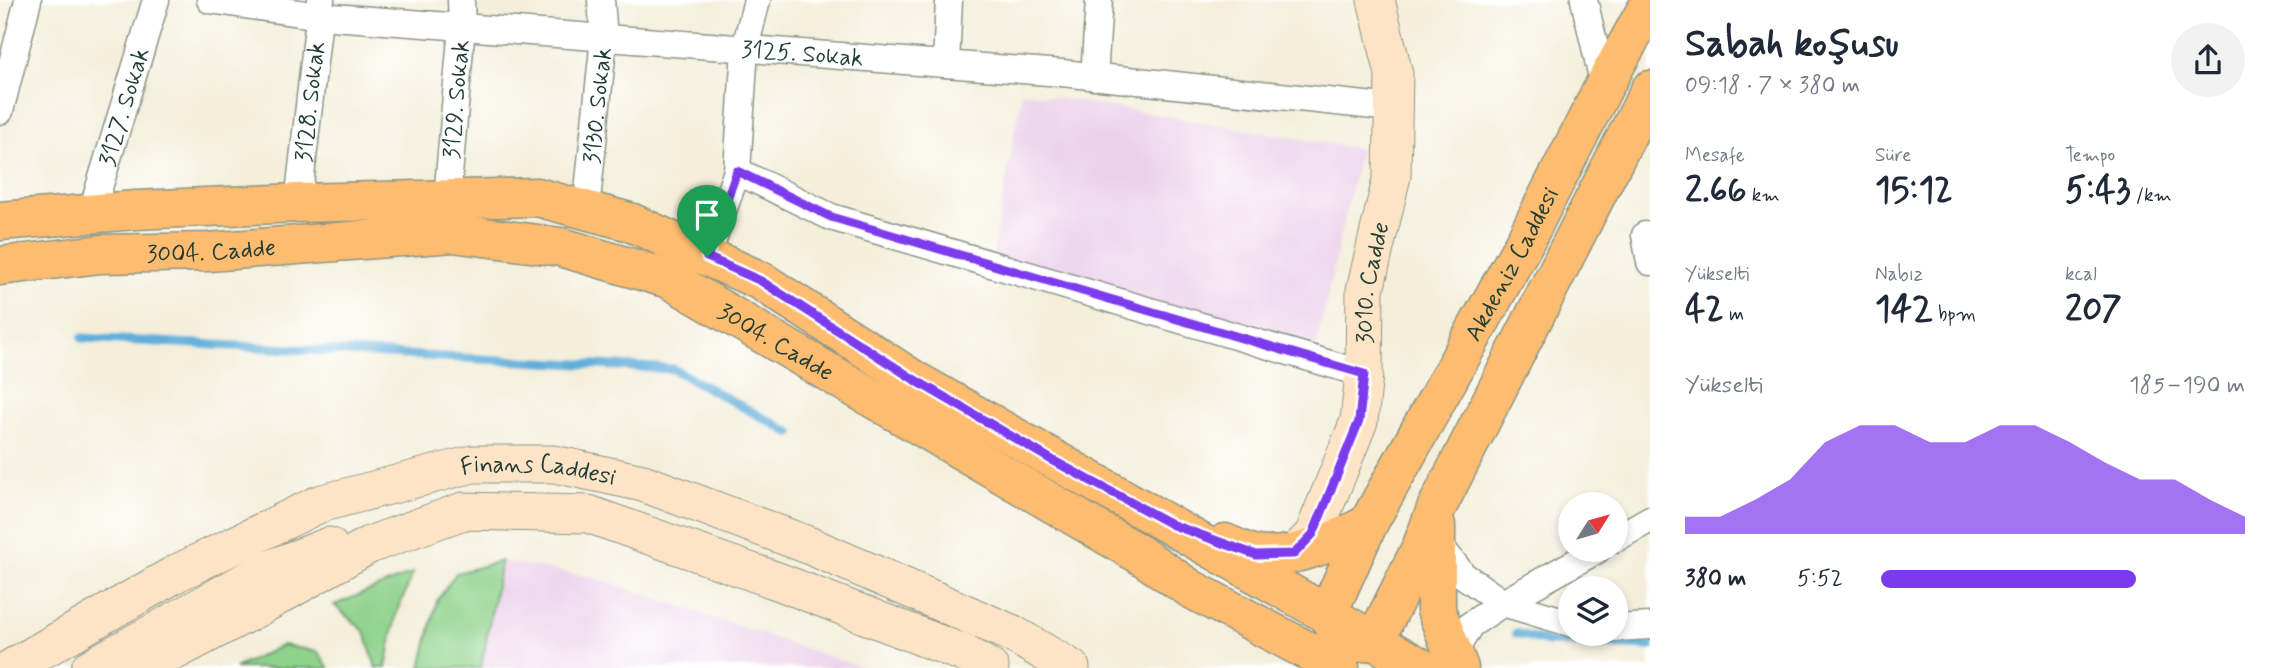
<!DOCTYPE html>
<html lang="tr">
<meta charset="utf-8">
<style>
:root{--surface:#fff;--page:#f2f2f3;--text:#1f2937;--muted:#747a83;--accent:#7c3aed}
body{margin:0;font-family:Mynerve,sans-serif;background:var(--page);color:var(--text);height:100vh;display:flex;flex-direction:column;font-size:26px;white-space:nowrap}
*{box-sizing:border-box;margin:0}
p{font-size:23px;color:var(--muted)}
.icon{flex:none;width:38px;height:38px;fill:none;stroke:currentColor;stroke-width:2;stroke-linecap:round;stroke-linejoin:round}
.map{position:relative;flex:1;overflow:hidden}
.side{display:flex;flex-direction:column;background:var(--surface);width:630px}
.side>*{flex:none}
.needle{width:46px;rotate:53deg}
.buttons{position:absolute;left:1558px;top:492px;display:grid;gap:14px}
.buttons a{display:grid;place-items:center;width:70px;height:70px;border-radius:50%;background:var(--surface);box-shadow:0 4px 10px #0003;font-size:35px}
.pin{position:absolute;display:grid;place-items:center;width:60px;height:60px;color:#fff;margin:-72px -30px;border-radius:50% 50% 50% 0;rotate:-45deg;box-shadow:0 0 7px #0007}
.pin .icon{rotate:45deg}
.round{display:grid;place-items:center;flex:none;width:74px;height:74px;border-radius:37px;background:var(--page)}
.overview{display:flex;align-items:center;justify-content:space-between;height:119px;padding:0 35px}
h1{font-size:38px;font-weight:700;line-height:52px}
.stats{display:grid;grid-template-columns:repeat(3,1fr);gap:10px;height:119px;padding:7px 35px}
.stats div{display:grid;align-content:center}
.stats b{font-size:35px;font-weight:700}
.stats small{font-size:19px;font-weight:400}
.stats p{font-size:19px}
.chart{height:196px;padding:14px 35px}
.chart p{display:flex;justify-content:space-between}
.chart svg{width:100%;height:126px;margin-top:7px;fill:var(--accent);opacity:.7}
ul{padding:0 35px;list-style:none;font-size:23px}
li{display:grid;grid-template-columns:112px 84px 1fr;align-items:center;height:52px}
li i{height:18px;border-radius:9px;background:var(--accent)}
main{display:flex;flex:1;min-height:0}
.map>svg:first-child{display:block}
.built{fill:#ecd1ea}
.grass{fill:#8ed28b;stroke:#568860;stroke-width:2}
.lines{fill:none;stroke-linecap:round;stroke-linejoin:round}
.stream{stroke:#60afda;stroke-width:9}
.street-casing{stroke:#8a9687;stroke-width:29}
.secondary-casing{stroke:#8a9687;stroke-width:39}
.primary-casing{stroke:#8a9687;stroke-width:41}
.street{stroke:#fff;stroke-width:26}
.secondary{stroke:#fee4c6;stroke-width:37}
.primary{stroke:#fdbc70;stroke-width:38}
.route-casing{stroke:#fff;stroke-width:14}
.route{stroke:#7c3aed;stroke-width:9}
.labels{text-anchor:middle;stroke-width:5;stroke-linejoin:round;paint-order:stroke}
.street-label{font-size:24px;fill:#1f3d34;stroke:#fff}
</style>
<main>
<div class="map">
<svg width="1650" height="668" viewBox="0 0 1650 668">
<rect width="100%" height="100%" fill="#fff"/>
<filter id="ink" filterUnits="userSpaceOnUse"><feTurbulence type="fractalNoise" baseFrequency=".0143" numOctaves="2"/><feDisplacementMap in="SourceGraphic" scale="14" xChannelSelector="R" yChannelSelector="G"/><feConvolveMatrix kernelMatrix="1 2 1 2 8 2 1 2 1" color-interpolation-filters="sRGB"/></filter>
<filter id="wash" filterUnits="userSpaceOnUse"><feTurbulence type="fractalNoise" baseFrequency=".00686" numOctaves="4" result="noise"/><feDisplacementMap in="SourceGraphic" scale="28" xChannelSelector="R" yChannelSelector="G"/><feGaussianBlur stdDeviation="1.57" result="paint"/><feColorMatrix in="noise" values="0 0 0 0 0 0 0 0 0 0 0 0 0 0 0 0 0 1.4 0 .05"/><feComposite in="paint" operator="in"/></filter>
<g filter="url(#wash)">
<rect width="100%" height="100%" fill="#f4eeda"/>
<path class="built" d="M1022 92 1360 149 1316 347 992 257Z
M501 561 596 578 863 668H481Z"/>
<path class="grass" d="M501 561 481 668H421L437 601 456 573Z
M413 573 396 615 386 668H376L365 632 334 605Z
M283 645 318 652 329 668H235Z"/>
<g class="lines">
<path class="stream" d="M82 338 673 369 791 433
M1516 633 1547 642 1650 646"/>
</g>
</g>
<g filter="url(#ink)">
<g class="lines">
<defs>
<g id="street">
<path id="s1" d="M210 0 320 16 1062 73 1393 108"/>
<path d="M1584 0 1604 86"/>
<path d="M946 64 949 0"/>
<path d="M1094 77 1099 0"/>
<path d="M0 111 28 0"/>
<path d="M737 171 831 217 1364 374"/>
<path id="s2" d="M447 199 462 26 461 0"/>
<path id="s3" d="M298 203 321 0"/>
<path id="s4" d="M586 210 604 38 601 0"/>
<path id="s5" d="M91 214 156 0"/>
<path d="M1645 235 1650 262"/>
<path d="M707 257 737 171 745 48 757 0"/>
<path d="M1615 539 1650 519"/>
<path d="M1437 542 1463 575 1503 603 1570 623"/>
<path d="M1615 628 1650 626"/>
<path d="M1460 666 1459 644 1470 625 1503 603 1597 550"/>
</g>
<g id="secondary">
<path id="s6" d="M1294 554 1313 535 1359 421 1364 374 1365 290 1392 176 1394 74 1376 0"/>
<path id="s7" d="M11 668 177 573 319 504 473 464H554L643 483 808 545 1013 634 1071 668"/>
<path d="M90 668 264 571 329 546"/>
<path d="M143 668 263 605 369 545 463 511 588 514 780 582 963 653 990 668"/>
</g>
<g id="primary">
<path d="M0 221 136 210 298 203 537 197 630 222 761 281 914 380 1422 668"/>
<path id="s8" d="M0 266 101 254 208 252 453 233 561 247 669 279 1139 554 1191 589 1340 668"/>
<path d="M1436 525V610L1459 668"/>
<path d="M1225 543C1235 547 1246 553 1257 555 1294 560 1337 541 1368 524"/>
<path id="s9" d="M1341 636 1327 615 1368 524 1525 241 1604 86 1650 3"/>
<path d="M1351 644 1375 640 1421 548 1436 509 1650 90"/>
</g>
</defs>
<use href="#street" class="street-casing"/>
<use href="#secondary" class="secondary-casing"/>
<use href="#primary" class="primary-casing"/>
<use href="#street" class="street"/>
<use href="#secondary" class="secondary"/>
<use href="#primary" class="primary"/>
</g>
</g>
<g class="lines" filter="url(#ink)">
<defs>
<path id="route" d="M737 171 831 217 1364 374 1359 421 1313 534 1294 554 1256 555 1173 525 1052 460 915 380 761 281 707 257Z"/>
</defs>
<use href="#route" class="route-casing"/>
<use href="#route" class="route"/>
</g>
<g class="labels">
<g class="street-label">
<text dy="8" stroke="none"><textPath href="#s1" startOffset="595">3125. Sokak</textPath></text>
<text dy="8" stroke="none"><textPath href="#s2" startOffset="100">3129. Sokak</textPath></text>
<text dy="8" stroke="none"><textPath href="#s3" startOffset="102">3128. Sokak</textPath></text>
<text dy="8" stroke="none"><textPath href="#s4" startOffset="105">3130. Sokak</textPath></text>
<text dy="8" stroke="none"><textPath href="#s5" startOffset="112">3127. Sokak</textPath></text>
<text dy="8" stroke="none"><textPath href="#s8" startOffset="212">3004. Cadde</textPath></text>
<text dy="8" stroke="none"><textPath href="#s9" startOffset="422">Akdeniz Caddesi</textPath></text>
<text dy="8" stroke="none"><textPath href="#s6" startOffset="289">3010. Cadde</textPath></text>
<text dy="8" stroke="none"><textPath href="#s8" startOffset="800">3004. Cadde</textPath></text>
<text dy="8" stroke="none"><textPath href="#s7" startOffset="574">Finans Caddesi</textPath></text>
</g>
</g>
</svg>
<div class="buttons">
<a><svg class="needle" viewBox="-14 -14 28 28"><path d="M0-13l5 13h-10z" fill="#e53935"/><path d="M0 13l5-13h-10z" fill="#747a83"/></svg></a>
<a><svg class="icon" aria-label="layers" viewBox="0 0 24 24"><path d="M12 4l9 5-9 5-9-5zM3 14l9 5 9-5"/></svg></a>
</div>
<div class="pin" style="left:707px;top:257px;background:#1e9e55"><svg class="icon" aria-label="arrive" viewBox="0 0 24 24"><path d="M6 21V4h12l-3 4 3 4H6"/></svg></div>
</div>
<section class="side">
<div class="overview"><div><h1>Sabah koşusu</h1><p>09:18 · 7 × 380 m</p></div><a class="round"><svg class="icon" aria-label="share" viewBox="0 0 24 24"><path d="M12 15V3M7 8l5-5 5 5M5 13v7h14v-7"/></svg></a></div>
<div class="stats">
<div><p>Mesafe</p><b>2.66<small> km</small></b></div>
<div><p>Süre</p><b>15:12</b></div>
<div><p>Tempo</p><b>5:43<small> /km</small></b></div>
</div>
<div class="stats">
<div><p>Yükselti</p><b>42<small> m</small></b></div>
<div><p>Nabız</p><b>142<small> bpm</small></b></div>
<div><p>kcal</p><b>207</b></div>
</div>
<div class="chart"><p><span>Yükselti</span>185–190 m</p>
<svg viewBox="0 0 160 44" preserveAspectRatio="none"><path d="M0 44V38L10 38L20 32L30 25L40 12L50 6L60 6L70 12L80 12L90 6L100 6L110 12L120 19L130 25L140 25L150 32L160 38V44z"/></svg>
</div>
<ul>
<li><b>380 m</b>5:52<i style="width:70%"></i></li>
</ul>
</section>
</main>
